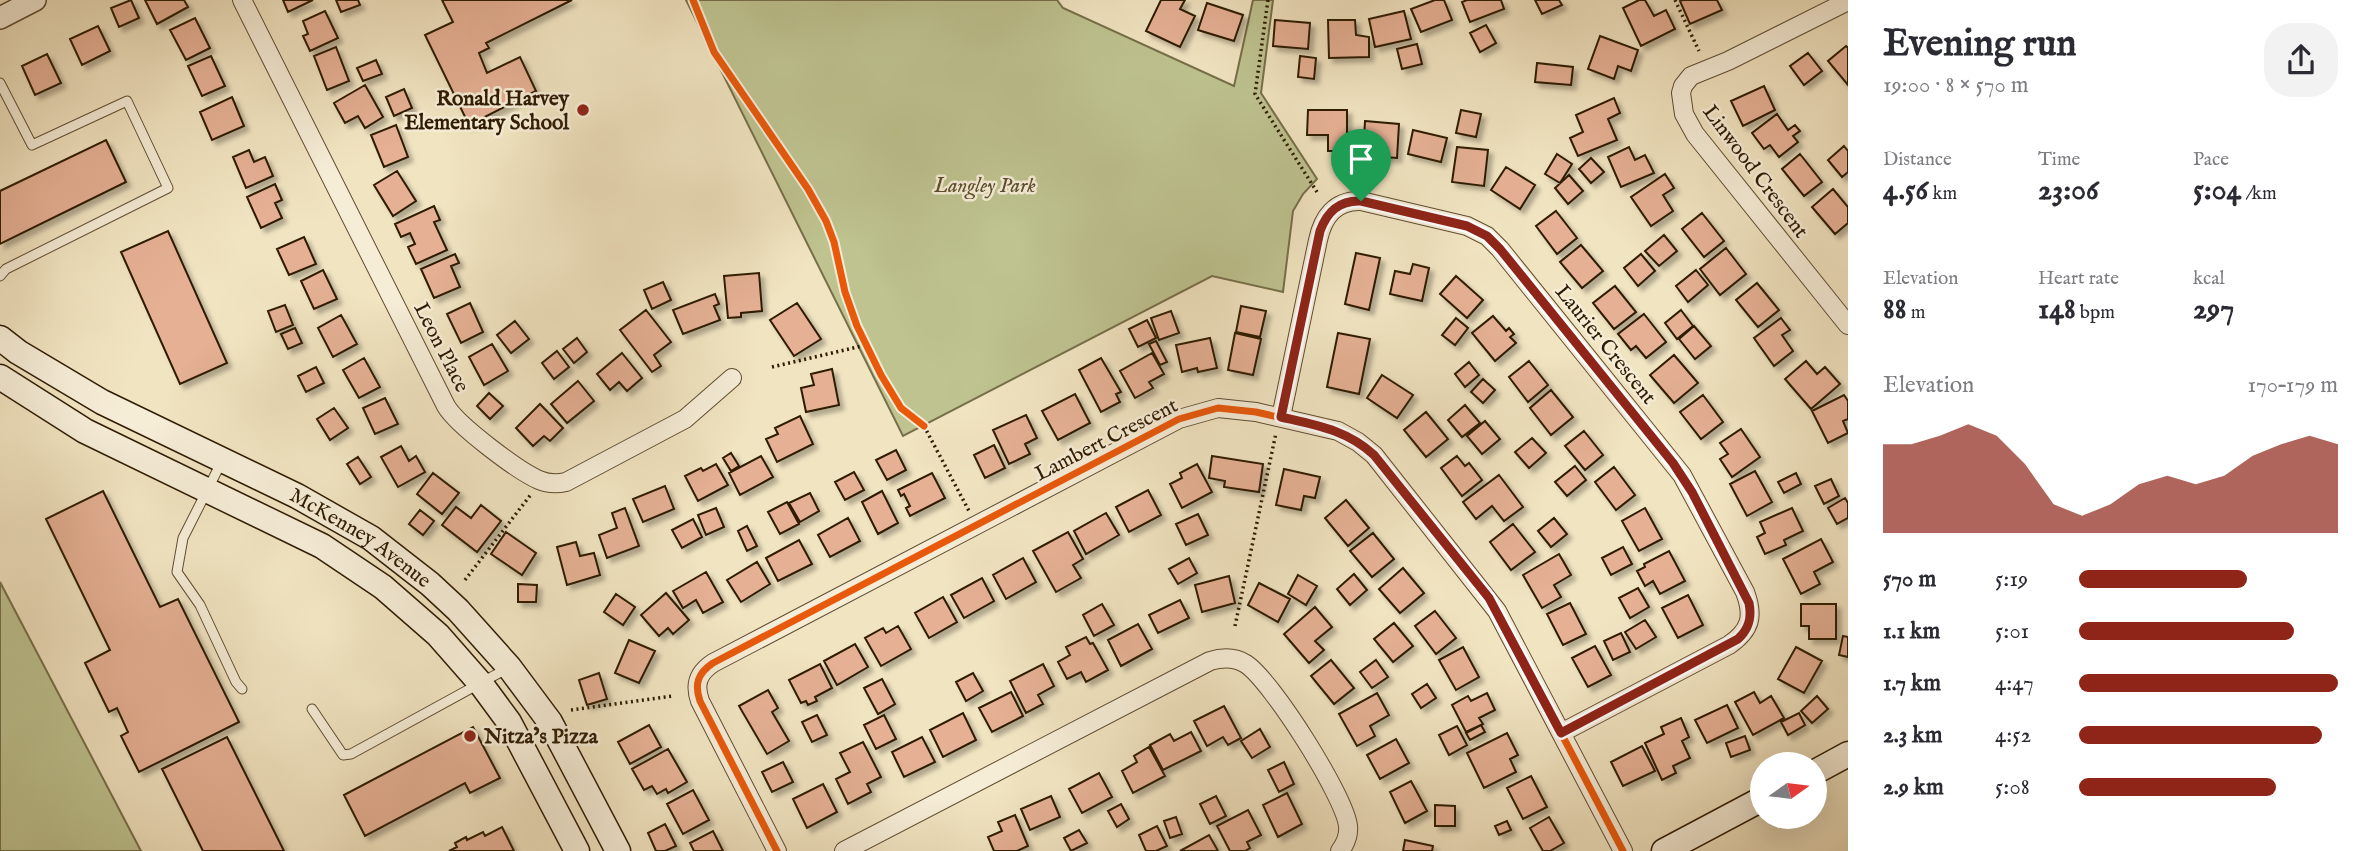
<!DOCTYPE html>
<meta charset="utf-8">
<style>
:root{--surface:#fff;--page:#f2f2f3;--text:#2b2b33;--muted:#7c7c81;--accent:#8f2418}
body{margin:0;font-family:"IM FELL English",serif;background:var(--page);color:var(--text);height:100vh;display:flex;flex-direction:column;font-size:26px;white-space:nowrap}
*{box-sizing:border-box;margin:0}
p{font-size:23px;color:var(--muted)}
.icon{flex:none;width:38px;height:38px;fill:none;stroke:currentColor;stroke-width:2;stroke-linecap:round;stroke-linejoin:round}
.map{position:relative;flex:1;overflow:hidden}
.panel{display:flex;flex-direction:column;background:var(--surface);width:525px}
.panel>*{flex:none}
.needle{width:46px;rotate:76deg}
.buttons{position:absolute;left:1750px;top:752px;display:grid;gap:14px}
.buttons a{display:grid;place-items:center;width:77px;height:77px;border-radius:50%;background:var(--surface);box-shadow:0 7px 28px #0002;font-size:35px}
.pin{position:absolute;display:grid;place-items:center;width:60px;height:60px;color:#fff;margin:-72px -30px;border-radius:50% 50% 50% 0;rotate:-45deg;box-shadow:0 0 7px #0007}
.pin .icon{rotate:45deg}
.round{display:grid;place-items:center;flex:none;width:74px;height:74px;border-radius:28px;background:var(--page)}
.head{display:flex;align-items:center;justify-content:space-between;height:119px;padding:0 35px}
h1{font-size:38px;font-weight:800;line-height:52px}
.stats{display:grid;grid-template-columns:repeat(3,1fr);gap:10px;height:119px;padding:7px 35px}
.stats div{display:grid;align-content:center}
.stats b{font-size:30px;font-weight:800}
.stats small{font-size:19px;font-weight:400}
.stats p{font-size:19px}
.chart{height:196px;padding:14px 35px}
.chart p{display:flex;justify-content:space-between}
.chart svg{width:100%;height:126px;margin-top:7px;fill:var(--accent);opacity:.7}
ul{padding:0 35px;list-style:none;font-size:23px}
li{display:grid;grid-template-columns:112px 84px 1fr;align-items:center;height:52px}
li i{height:18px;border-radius:9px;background:var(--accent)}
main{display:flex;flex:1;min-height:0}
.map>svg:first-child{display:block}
.green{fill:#bec390;stroke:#766f49;stroke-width:2}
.building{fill:#e5b094;stroke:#2f1b02;stroke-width:2;filter:url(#shadow)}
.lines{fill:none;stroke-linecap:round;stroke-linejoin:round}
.service-casing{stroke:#604d32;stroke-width:11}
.minor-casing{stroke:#604d32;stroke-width:20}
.tertiary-casing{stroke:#604d32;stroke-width:24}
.secondary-casing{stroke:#2f1b02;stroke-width:27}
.path{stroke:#2f1b02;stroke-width:3.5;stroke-dasharray:2 3.5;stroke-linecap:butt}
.service{stroke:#f6edd7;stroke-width:9}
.minor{stroke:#f6edd7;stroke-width:18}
.tertiary{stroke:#f6edd7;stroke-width:21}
.secondary{stroke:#f6edd7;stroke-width:24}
.cycleway-casing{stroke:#f6edd7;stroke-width:11}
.cycleway{stroke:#e8590c;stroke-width:7}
.route-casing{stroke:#fff;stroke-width:14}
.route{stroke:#8f2418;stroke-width:9}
.poi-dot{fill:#8f2418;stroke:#f6edd7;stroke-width:2.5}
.labels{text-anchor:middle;stroke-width:5;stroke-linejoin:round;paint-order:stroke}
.poi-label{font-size:21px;font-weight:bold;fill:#2f1b02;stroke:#f6edd7;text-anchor:end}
.street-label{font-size:21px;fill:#2f1b02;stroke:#f6edd7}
.park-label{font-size:21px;font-style:italic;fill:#5a4d2d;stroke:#f6edd7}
</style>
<main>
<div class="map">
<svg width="1848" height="851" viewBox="0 0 1848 851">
<defs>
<filter id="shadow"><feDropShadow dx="4.5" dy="4.5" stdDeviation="2" flood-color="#0004"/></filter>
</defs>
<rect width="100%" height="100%" fill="#f1e4c1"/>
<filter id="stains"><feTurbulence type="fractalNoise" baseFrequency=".00286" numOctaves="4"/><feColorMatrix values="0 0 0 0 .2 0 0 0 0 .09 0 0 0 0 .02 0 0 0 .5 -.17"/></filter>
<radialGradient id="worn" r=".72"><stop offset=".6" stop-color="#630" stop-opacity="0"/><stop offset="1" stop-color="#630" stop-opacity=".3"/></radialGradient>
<path class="green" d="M686 0H1057L1063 8 1234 86 1253 0H1273L1261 93 1317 179 1303 194 1293 211 1283 292 1212 276 903 436Z
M0 582 141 851H0Z"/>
<path class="building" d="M131 0 139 18 119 27 111 8Z
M145 0H184L188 7 157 24Z
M283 0H313L288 12Z
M336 0H358L360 5 341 12Z
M442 0H572L486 43 489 48 479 53 487 73 520 57 536 91 469 125 425 35 453 22Z
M1161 0H1185L1180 9 1195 16 1180 47 1146 31Z
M1435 0H1444L1452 20 1421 32 1411 9Z
M1467 0H1501L1504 9 1470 22 1462 2Z
M1535 0H1559L1562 5 1542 14Z
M1639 0H1645L1654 16 1666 10 1675 29 1641 46 1623 8Z
M1683 0H1717L1722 10 1690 24 1680 1Z
M1207 3 1243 15 1234 41 1198 30Z
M325 11 338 38 310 51 303 36 308 34 303 21Z
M1404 11 1411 39 1375 47 1369 19Z
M195 18 210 48 186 60 170 30Z
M1275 20 1310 23 1308 49 1273 46Z
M1328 20H1355L1356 35 1369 37V57L1329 58Z
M1486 25 1496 43 1480 52 1470 33Z
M98 26 110 51 82 65 70 39Z
M1600 36 1638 50 1631 71 1618 66 1614 79 1588 69Z
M1417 44 1422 64 1402 69 1397 49Z
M1846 46 1848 48V85L1828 61Z
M336 47 349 81 327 90 314 56Z
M1808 53 1822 71 1804 85 1790 66Z
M47 54 61 83 35 95 22 66Z
M211 56 225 86 202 96 188 66Z
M1300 56 1316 58 1314 79 1298 77Z
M376 60 382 74 363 81 357 68Z
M1537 63 1573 67 1571 85 1535 82Z
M365 85 383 117 365 128 358 116 345 123 334 103Z
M1764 86 1775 110 1743 126 1731 101Z
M404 89 412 108 394 116 386 97Z
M232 97 244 126 212 140 200 112Z
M1614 98 1620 113 1608 119 1617 140 1578 156 1570 138 1583 132 1576 115Z
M1308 110H1347V151H1328V135H1307Z
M1461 110 1481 114 1476 137 1456 133Z
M1777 114 1788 130 1795 125 1800 131 1793 136 1798 142 1779 157 1770 145 1764 149 1752 133Z
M1365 121 1399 124 1397 158 1371 156 1372 140 1364 139Z
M396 125 408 157 384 167 371 135Z
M1413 130 1447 138 1441 162 1408 154Z
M106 140 126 182 0 244V191Z
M1844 146 1848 151V172L1842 177 1828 160Z
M1457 147 1488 150 1484 186 1452 182Z
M1629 147 1635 160 1645 155 1654 173 1621 187 1608 157Z
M249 150 254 162 265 157 273 176 246 188 233 157Z
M1557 154 1572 164 1560 183 1545 174Z
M1800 154 1822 182 1804 196 1782 169Z
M1591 158 1604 172 1591 183 1579 169Z
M1506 167 1535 185 1520 209 1491 190Z
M397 171 416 201 393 216 374 185Z
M1665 174 1674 188 1663 195 1673 211 1651 226 1631 197Z
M1569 175 1583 191 1568 204 1555 188Z
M275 184 282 200 275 203 282 218 261 228 247 197Z
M1833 189 1848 207V223L1835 234 1812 207Z
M434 206 440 220 434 222 447 250 416 264 408 247 415 244 410 233 401 237 395 224Z
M1556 211 1577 238 1557 254 1536 226Z
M1702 213 1724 241 1704 257 1682 229Z
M168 231 227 363 180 384 121 252Z
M1664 235 1677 251 1659 266 1645 251Z
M304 237 316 264 289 275 277 249Z
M1581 245 1603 271 1582 288 1560 262Z
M1726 248 1746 274 1720 295 1700 269Z
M1356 253 1380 258 1369 310 1345 304Z
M455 254 459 263 451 266 460 287 434 298 421 269Z
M1641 254 1655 271 1638 286 1624 268Z
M1413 264 1429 268 1422 301 1390 294 1395 271 1410 274Z
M323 270 337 299 314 309 301 281Z
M1696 270 1708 285 1688 302 1676 286Z
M759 273 762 311 741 313V317L728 318 724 276Z
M1456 276 1483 300 1467 318 1440 294Z
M663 282 671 300 652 309 644 290Z
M1757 283 1779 310 1758 327 1736 300Z
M1615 286 1636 312 1614 329 1593 303Z
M715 294 719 304 714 306 720 320 683 334 673 310Z
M470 303 483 332 461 343 447 314Z
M797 303 821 339 794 356 770 320Z
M285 305 293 325 276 332 268 311Z
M1241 306 1266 311 1260 337 1236 332Z
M646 310 671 342 654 355 661 366 652 372 620 330Z
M1681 310 1693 326 1677 339 1665 323Z
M1171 311 1179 333 1159 340 1151 318Z
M1644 314 1666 342 1646 358 1636 346 1631 350 1618 334Z
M341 315 357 344 333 357 318 328Z
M1493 316 1506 331 1509 328 1514 334 1510 337 1516 343 1495 361 1472 333Z
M1456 318 1468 328 1455 345 1442 335Z
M1781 318 1790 330 1782 335 1793 351 1774 366 1754 338Z
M1147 320 1156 338 1138 347 1129 329Z
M515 321 529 339 511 353 497 335Z
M1694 326 1711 346 1695 359 1679 339Z
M295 328 302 343 288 349 281 334Z
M1235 333 1261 339 1253 375 1228 370Z
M1338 333 1370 339 1359 394 1327 387Z
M577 338 587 352 574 363 563 349Z
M1210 338 1217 368 1198 372 1197 368 1182 372 1176 345Z
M1156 341 1167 362 1160 365 1149 344Z
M492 344 508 371 484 385 469 357Z
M557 351 569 367 554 379 542 363Z
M622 353 642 378 627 391 619 382 610 390 597 374Z
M1152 353 1164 374 1149 382 1153 388 1135 398 1120 371Z
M1674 355 1698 383 1674 403 1650 375Z
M364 358 380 387 359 398 343 370Z
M1101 358 1121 392 1116 394 1120 402 1101 412 1079 370Z
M1529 361 1548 385 1528 402 1509 377Z
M1806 361 1817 374 1825 367 1840 384 1811 409 1785 379Z
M1469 362 1479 375 1465 387 1455 374Z
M316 367 324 383 306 392 298 376Z
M832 369 839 405 806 412 801 388 814 385 811 374Z
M1382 375 1413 395 1397 418 1367 398Z
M1483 379 1495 390 1483 403 1471 392Z
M578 381 594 401 567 423 551 404Z
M1551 390 1573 417 1551 435 1530 408Z
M489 393 503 406 490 419 477 406Z
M1075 394 1090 423 1058 440 1042 411Z
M1703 395 1723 422 1701 439 1680 412Z
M1844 395 1848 401V419L1843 421 1848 433 1828 443 1812 411Z
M385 398 398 424 375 434 363 408Z
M540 404 563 428 550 441 544 436 533 446 516 428Z
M1465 405 1480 423 1462 437 1448 420Z
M334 408 348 428 330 440 317 419Z
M1426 412 1448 439 1426 457 1404 430Z
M1026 415 1037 438 1025 444 1030 454 1009 464 993 430Z
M800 416 813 444 777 462 766 439 778 434 775 428Z
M1485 421 1500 439 1482 454 1467 436Z
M1741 429 1760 457 1732 477 1720 459 1728 454 1720 443Z
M1584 431 1603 455 1585 470 1565 446Z
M1532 438 1546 453 1529 468 1515 452Z
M994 445 1005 468 985 478 974 455Z
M401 446 409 461 416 456 425 472 398 487 381 457Z
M896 450 906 470 887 480 876 460Z
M731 453 739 466 731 471 723 458Z
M761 456 773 477 740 495 729 473Z
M1212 456 1263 464 1259 492 1224 487 1225 481 1209 478Z
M1457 456 1465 466 1469 463 1482 480 1462 496 1441 468Z
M358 457 371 477 360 484 347 464Z
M716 464 728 485 698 501 685 476 701 468 703 471Z
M1197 464 1212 492 1182 508 1170 484 1182 478 1180 473Z
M1575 466 1586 480 1567 496 1555 482Z
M1614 467 1635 495 1616 510 1595 482Z
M1284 469 1320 477 1315 498 1304 496 1301 510 1276 505Z
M1755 471 1772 502 1747 516 1730 484Z
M854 472 864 490 845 500 835 482Z
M433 473 459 493 442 514 417 494Z
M932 473 945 498 910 516 906 508 910 506 904 494 901 496 898 490Z
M1796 473 1801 484 1784 493 1778 482Z
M1499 475 1523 507 1504 521 1492 506 1476 519 1463 502Z
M1831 479 1839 496 1824 504 1815 486Z
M665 486 674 509 643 522 633 499Z
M1148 490 1161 515 1129 532 1116 507Z
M103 491 160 607 178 599 239 722 139 772 121 736 128 732 117 708 109 712 85 663 110 650 46 519Z
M882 491 898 523 878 534 862 502Z
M810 493 819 511 800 522 789 503Z
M1845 498 1848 503V518L1837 524 1828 508Z
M1346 500 1369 528 1348 546 1325 518Z
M787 502 799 524 780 534 768 512Z
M481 505 501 521 477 552 442 525 456 507 471 518Z
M625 508 639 546 607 558 599 535 617 528 612 513Z
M716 508 724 527 706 535 698 515Z
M1645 508 1662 539 1639 551 1622 521Z
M1792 508 1803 531 1784 540 1786 545 1765 554 1757 537 1765 533 1760 522Z
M420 510 434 521 423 535 409 524Z
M1106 513 1119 535 1086 554 1074 531Z
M1198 514 1208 535 1186 545 1176 524Z
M848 518 860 541 830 557 818 535Z
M1554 518 1567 534 1551 547 1538 531Z
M693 519 702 537 682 548 672 530Z
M1513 524 1535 552 1511 570 1490 542Z
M747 526 757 546 747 551 738 531Z
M506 532 536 553 522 575 491 554Z
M1068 532 1083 559 1073 565 1081 578 1056 592 1033 551Z
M1373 533 1394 559 1372 577 1350 551Z
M1821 539 1833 562 1814 572 1820 584 1801 594 1783 559Z
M799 540 812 564 778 581 766 558Z
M576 542 580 556 594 553 600 575 567 585 557 547Z
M1623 547 1632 564 1611 575 1602 558Z
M1669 551 1685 581 1660 594 1653 581 1645 586 1637 571 1645 567 1644 564Z
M1559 554 1571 575 1554 585 1561 597 1542 608 1523 575Z
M1023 558 1036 582 1006 599 993 575Z
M1189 558 1197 573 1178 584 1169 569Z
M757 562 770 584 741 602 727 580Z
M1403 568 1424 593 1400 613 1379 589Z
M706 572 723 602 703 613 696 600 683 608 673 591Z
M1354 574 1367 590 1350 605 1337 589Z
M1298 575 1317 586 1306 605 1288 594Z
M1229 576 1235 603 1202 612 1195 585Z
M982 578 994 601 964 618 951 595Z
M1259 583 1290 599 1278 622 1248 605Z
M518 584 537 585 536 602H518Z
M1638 588 1649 607 1630 618 1619 598Z
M666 593 689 620 673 634 668 628 659 636 641 615Z
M616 594 635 607 623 625 604 612Z
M1688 595 1703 625 1678 638 1662 608Z
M943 597 957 622 929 638 915 613Z
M1180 600 1189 618 1158 633 1149 615Z
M1570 603 1586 634 1563 645 1547 614Z
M1102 604 1114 625 1094 636 1083 615Z
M1801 604H1836V639H1809V626H1801Z
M1315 607 1332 627 1315 641 1324 650 1309 663 1284 634Z
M1435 611 1456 638 1436 654 1415 626Z
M1645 620 1656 637 1636 649 1625 632Z
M1394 623 1413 646 1393 662 1374 639Z
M1138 624 1152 649 1121 666 1108 640Z
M898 626 911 649 881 666 865 638 883 628 886 633Z
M1621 633 1630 652 1613 660 1604 641Z
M1843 636 1848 637V657L1839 655Z
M1086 637 1090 644 1093 643 1108 670 1086 682 1081 672 1067 679 1058 662 1070 655 1066 647Z
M629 640 655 651 639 683 615 673Z
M855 644 868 667 837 685 824 661Z
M1595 646 1611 675 1588 687 1572 658Z
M1463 647 1479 677 1456 690 1439 660Z
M1796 647 1822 661 1804 693 1778 679Z
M1331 660 1354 688 1334 704 1311 676Z
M1376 660 1388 677 1372 688 1360 672Z
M820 664 832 688 815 697 817 701 808 705 806 701 801 703 789 680Z
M1043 664 1054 686 1038 695 1043 704 1026 713 1010 681Z
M599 673 607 699 587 705 579 680Z
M973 673 983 691 966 701 956 682Z
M882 679 895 704 878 714 864 688Z
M1427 684 1436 698 1421 708 1412 694Z
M768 690 778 708 772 712 789 741 767 754 739 706Z
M1011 692 1023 716 992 732 979 708Z
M1754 692 1760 703 1771 696 1784 718 1753 735 1735 702Z
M1377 693 1389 715 1370 726 1375 736 1357 746 1339 714Z
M1487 693 1495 710 1479 718 1483 724 1466 732 1452 705 1468 696 1471 701Z
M1817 696 1828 709 1812 723 1801 711Z
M1727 705 1738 728 1707 743 1695 720Z
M1224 706 1241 738 1228 745 1223 737 1207 746 1194 721Z
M963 713 976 740 943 757 930 730Z
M1799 713 1805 725 1788 735 1781 722Z
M817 715 827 735 812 742 802 722Z
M884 715 896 739 876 749 864 725Z
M1681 718 1689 737 1682 741 1690 758 1673 766 1676 773 1662 780 1645 743 1664 734 1661 727Z
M649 725 661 747 630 764 618 742Z
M1481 725 1485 732 1470 740 1466 733Z
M1457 726 1467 745 1449 755 1439 735Z
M473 727 500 778 470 793 465 783 365 836 344 795Z
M1260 729 1270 747 1252 758 1241 741Z
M1191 732 1201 751 1163 770 1150 745 1170 734 1174 741Z
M1507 733 1518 755 1510 759 1516 772 1484 788 1467 753Z
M1745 736 1750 750 1731 757 1726 743Z
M227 737 284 851H203L162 769Z
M922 737 935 762 904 777 892 752Z
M1396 739 1409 763 1380 779 1367 755Z
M863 742 881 777 867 784 871 792 848 804 836 779 850 772 840 753Z
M1642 746 1655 771 1623 786 1611 762Z
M1149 747 1165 776 1133 793 1122 771 1137 762 1134 756Z
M668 749 687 782 668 793 666 789 657 794 652 786 644 790 632 769Z
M783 762 793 782 772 792 762 772Z
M1284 762 1294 784 1279 792 1268 770Z
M1099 773 1112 797 1082 813 1069 789Z
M1531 776 1547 807 1523 819 1507 788Z
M1411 781 1427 811 1405 823 1390 792Z
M823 784 837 812 807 828 793 799Z
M693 790 709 820 683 834 667 804Z
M1287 793 1302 824 1278 837 1263 805Z
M1051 796 1060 817 1030 830 1021 809Z
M1216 796 1226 816 1210 824 1200 804Z
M1121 804 1129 819 1117 827 1108 811Z
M1435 805 1455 806V826H1435Z
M1248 810 1261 835 1247 842 1250 848 1245 851H1230L1217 826Z
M1015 815 1028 846 1017 851H994L988 837 1002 831 998 822Z
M1176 817 1182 834 1170 838 1164 821Z
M1549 817 1564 843 1550 851H1543L1530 828Z
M1507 821 1511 830 1499 835 1495 826Z
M665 824 676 846 665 851H656L648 833Z
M1157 826 1167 846 1156 851H1146L1139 835Z
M502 827 514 851H449L457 847 455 843 466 837 467 840 483 832 485 836Z
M1079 830 1087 843 1071 851 1064 838Z
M713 831 723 851H694L690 843Z
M1209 835 1218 851H1180Z
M1405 840 1433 846 1432 851H1403Z"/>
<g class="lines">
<defs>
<path id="service" d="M0 83 32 145 127 101 168 188 6 269 0 276
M221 463 183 538 177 572 200 605 236 682 242 689
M312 709 343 755 351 754 508 668"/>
<path id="minor" d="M242 0 446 406C457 425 518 471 539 480 548 484 557 484 566 482L685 419 732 378
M1848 1 1728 61 1691 76 1683 86 1681 93 1684 114 1695 134 1848 325
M1281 417 1318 240C1323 217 1335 200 1361 201L1467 226 1487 236 1500 249 1682 475 1745 592C1754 616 1751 630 1729 645L1561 733
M777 851 700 701C694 684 698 673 713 663L1179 419 1218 408 1256 412 1338 431 1358 442 1374 455 1497 611 1623 851
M844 851 1210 661C1223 657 1235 657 1246 664 1272 681 1345 797 1348 826 1349 836 1346 843 1340 851"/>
<path id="tertiary" d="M0 18 35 0"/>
<g id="secondary">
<path id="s1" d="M0 338 18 352 102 402 297 496 371 538 430 584 458 610 509 667 550 722 618 851"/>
<path d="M0 377 85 431 322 546 383 587 438 635 481 684 509 722 577 851"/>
<path d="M1815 772 1848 754"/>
<path d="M1664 851 1762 799"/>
</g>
</defs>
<use href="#service" class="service-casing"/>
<use href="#minor" class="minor-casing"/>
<use href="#tertiary" class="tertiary-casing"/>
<use href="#secondary" class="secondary-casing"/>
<path class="path" d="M1268 0 1255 94 1317 192
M1675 0 1699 51
M772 367 866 345
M924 426 969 511
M465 580 532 493
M1235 626 1276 433
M571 710 673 696"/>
<use href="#service" class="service"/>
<use href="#minor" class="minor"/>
<use href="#tertiary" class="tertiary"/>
<use href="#secondary" class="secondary"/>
<defs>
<path id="cycleway" d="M693 0 714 52 808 189 826 221 834 242 845 292 857 326 881 375 901 408 924 426
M1281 417 1318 240C1323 217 1335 200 1361 201L1467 226 1487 236 1500 249 1682 475 1745 592C1754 616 1751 630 1729 645L1561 733
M777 851 700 701C694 684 698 673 713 663L1179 419 1218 408 1256 412 1338 431 1358 442 1374 455 1497 611 1623 851"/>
</defs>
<use href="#cycleway" class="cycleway-casing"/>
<use href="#cycleway" class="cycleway"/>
</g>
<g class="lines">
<defs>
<path id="route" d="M1361 201 1467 226 1487 236 1500 249 1673 463 1692 492 1749 603C1752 618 1749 629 1738 639L1561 733 1489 598 1374 455C1347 430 1316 425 1281 417L1320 231C1327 212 1339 200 1361 201Z"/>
</defs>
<use href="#route" class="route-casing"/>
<use href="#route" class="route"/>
</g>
<g class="poi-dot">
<circle cx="583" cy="110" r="7"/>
<circle cx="470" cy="736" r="7"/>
</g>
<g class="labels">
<g class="poi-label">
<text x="569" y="105">Ronald Harvey<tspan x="569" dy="24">Elementary School</tspan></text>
<text x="484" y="743" text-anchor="start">Nitza’s Pizza</text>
</g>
<g class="street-label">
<text transform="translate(1756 171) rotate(53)" y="7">Linwood Crescent</text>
<text transform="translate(1606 344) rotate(51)" y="7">Laurier Crescent</text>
<text transform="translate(442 347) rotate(63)" y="7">Leon Place</text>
<text transform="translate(1106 439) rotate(-27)" y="7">Lambert Crescent</text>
<text dy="7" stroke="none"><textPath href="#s1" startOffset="413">McKenney Avenue</textPath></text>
</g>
<g class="park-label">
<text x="985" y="192">Langley Park</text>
</g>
</g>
<rect width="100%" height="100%" filter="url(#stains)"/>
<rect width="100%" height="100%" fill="url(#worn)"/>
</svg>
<div class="buttons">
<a><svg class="needle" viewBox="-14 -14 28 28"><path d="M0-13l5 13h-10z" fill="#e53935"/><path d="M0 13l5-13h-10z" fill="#7c7c81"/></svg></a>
</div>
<div class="pin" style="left:1361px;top:201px;background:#1e9e55"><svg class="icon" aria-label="arrive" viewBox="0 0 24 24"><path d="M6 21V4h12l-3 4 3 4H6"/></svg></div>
</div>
<section class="panel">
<div class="head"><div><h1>Evening run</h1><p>19:00 · 8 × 570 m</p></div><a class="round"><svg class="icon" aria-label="share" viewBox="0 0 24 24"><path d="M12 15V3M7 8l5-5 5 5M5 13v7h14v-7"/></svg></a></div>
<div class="stats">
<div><p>Distance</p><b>4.56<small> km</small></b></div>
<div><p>Time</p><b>23:06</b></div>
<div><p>Pace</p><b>5:04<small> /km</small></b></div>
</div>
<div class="stats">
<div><p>Elevation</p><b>88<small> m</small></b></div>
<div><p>Heart rate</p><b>148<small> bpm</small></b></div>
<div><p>kcal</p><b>297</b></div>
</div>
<div class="chart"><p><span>Elevation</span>170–179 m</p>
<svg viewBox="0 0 160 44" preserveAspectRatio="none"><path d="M0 44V13L10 13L20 10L30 6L40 10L50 20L60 34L70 38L80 34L90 27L100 24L110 27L120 24L130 17L140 13L150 10L160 13V44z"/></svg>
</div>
<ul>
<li><b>570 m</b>5:19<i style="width:65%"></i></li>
<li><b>1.1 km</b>5:01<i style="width:83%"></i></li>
<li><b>1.7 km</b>4:47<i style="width:100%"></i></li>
<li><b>2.3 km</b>4:52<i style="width:94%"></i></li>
<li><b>2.9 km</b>5:08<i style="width:76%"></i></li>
</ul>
</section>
</main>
